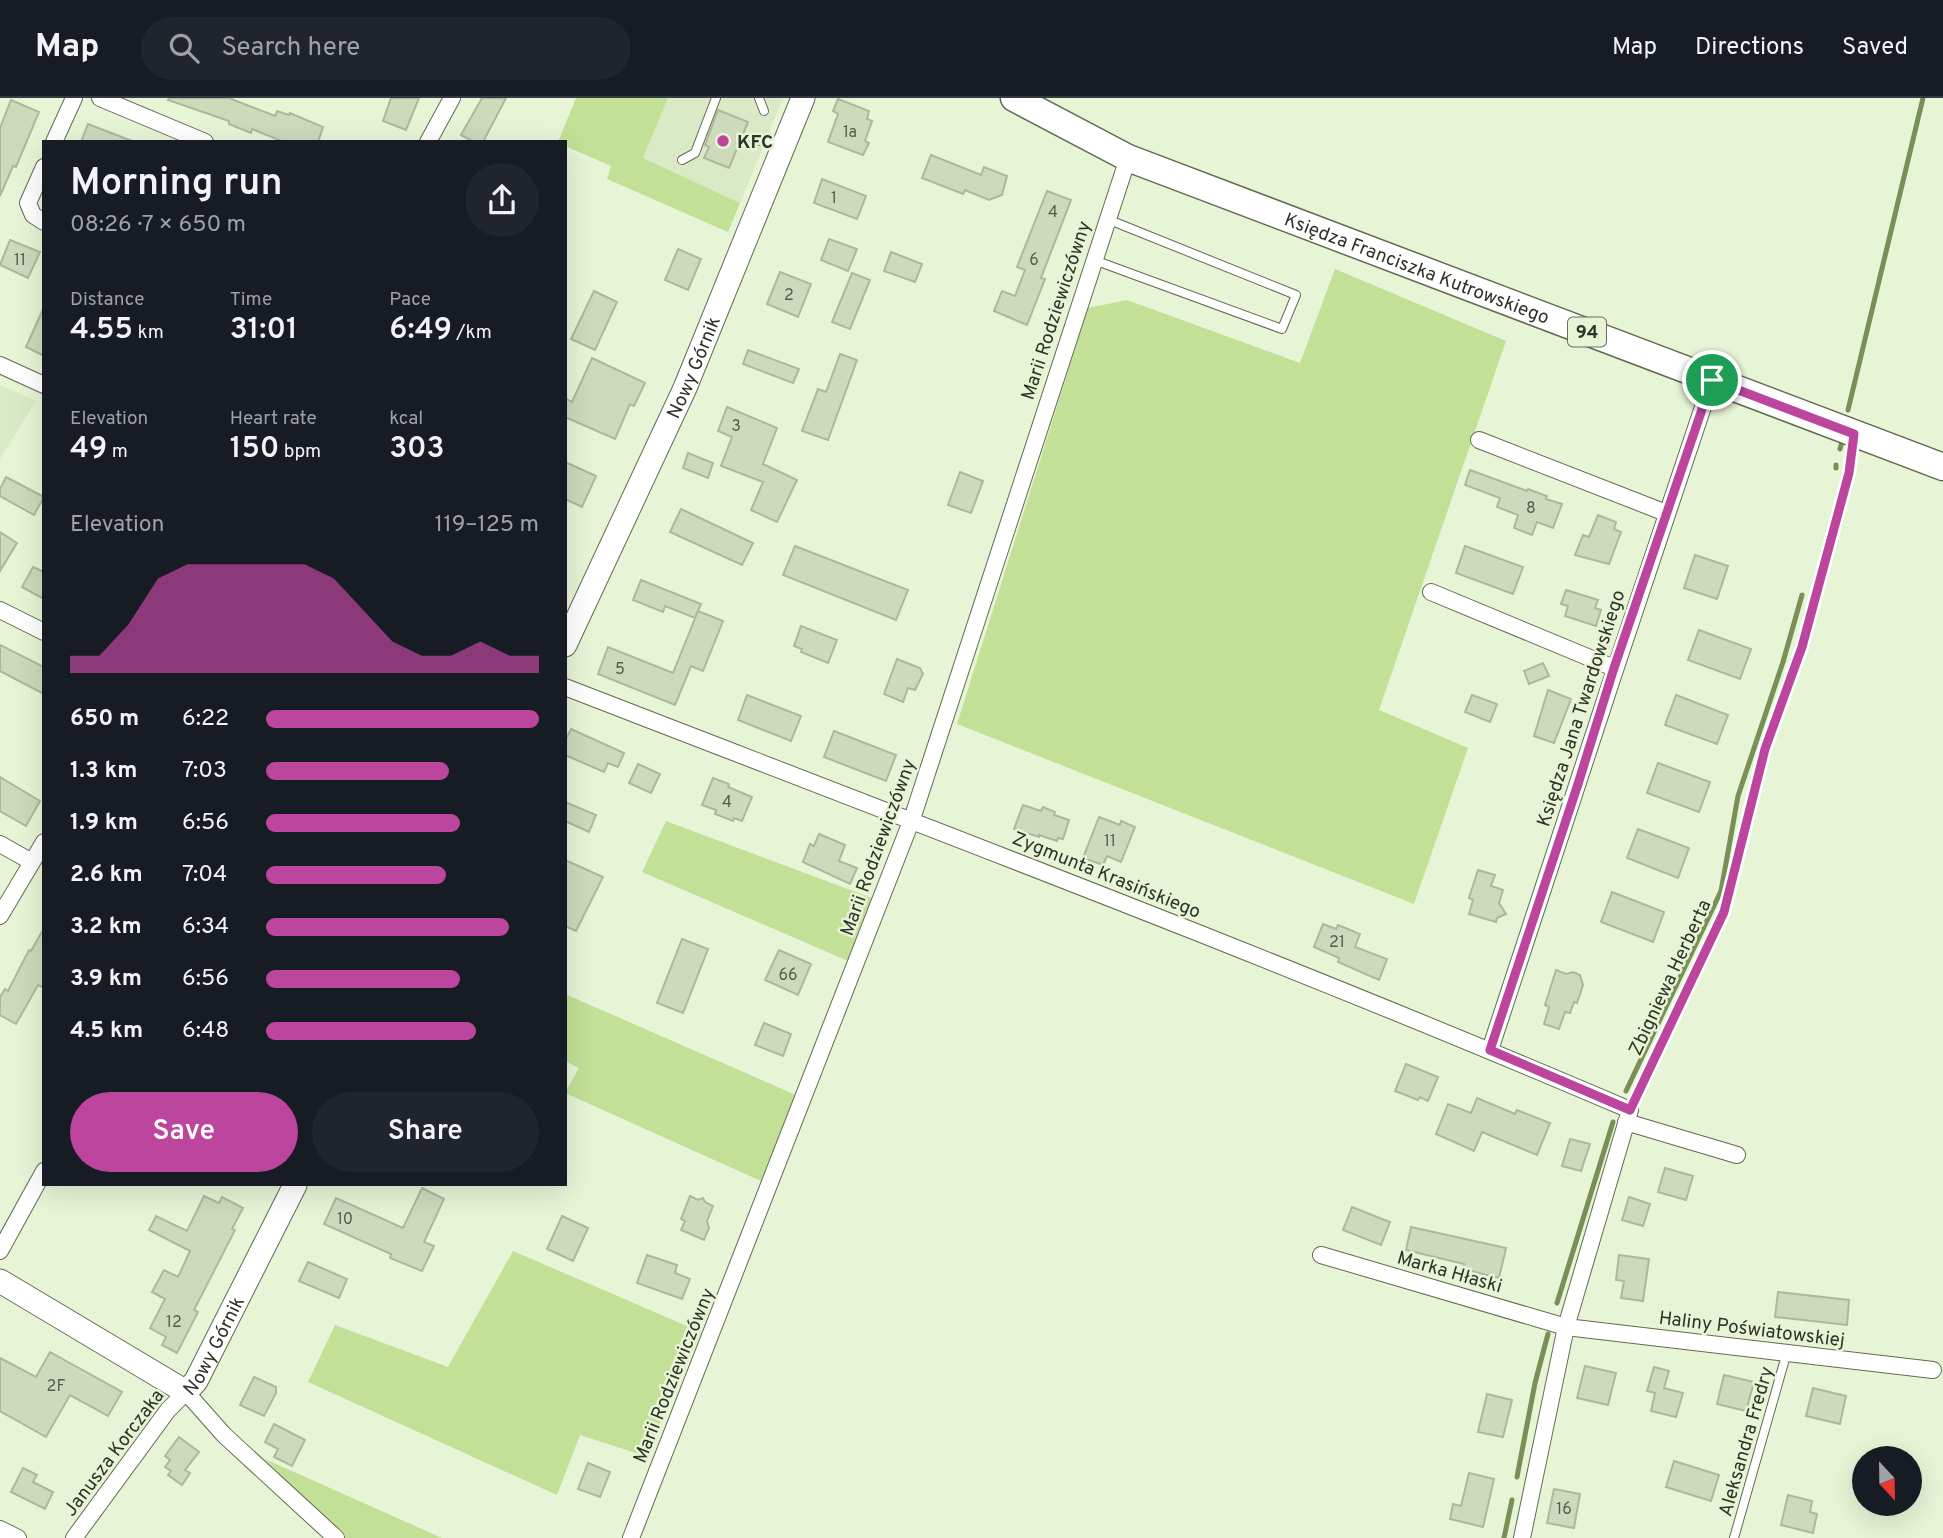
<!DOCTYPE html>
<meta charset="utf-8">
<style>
:root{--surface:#171b24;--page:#20242c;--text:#f1f3f6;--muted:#9ea1a6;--line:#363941;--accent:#bc469e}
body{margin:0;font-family:Overpass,sans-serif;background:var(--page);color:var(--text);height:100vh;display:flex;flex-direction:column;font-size:26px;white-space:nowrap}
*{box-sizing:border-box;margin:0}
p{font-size:23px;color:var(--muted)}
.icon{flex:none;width:38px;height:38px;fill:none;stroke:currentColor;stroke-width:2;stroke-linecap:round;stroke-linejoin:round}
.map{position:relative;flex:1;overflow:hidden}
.details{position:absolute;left:42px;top:42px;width:525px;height:1046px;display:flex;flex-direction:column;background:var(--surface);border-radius:0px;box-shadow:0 7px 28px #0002}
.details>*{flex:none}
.needle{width:46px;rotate:158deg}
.buttons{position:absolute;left:1852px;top:1348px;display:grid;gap:14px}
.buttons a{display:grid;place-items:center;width:70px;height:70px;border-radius:50%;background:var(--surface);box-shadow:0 7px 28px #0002;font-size:35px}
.pin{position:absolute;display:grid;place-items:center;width:60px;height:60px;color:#fff;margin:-30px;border:4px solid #fff;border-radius:50%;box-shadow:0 2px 7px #0007}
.round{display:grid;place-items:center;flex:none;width:74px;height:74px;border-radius:37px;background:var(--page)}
.overview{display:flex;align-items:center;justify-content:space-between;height:119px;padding:0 28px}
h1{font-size:38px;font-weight:600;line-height:52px}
.metrics{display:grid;grid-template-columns:repeat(3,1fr);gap:10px;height:119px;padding:7px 28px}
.metrics div{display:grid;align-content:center}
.metrics b{font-size:30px;font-weight:600}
.metrics small{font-size:19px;font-weight:400}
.metrics p{font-size:19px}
.chart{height:196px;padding:14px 28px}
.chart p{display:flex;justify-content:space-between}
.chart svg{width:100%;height:126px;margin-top:7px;fill:var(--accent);opacity:.7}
.button{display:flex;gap:14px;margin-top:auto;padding:14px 28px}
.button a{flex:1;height:80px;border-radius:42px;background:var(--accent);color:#fff;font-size:28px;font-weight:600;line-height:80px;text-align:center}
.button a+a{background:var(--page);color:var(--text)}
ul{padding:0 28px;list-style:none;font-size:23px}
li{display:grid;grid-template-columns:112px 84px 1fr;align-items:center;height:52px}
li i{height:18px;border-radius:9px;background:var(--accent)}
header{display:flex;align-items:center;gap:42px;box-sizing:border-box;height:98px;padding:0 35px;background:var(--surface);border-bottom:2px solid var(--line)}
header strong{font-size:33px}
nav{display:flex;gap:38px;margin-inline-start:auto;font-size:24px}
.search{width:490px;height:63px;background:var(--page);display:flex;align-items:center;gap:18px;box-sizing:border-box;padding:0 24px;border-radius:38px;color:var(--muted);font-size:26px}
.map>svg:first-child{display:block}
.built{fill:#daeac6}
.green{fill:#c2e196}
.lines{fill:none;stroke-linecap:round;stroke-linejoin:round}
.stream{stroke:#788f57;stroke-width:5}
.building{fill:#cddabc;stroke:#acb99c;stroke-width:2}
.lane-casing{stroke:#606c51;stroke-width:10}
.street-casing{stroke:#606c51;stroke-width:18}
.secondary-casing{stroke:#606c51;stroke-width:25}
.primary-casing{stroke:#606c51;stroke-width:29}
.lane{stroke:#fff;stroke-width:8}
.street{stroke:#fff;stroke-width:16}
.secondary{stroke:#fff;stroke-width:23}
.primary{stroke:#fff;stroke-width:26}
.route-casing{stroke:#fff;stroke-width:14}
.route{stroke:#bc469e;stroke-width:9}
.poi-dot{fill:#bc469e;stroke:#e7f4d6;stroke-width:2.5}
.labels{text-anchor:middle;stroke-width:5;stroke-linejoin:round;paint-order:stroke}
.number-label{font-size:16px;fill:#565d4c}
.shield{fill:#e7f4d6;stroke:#666d5c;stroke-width:2}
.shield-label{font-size:18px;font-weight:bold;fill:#2e3327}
.poi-label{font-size:19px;font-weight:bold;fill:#2e3327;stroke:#e7f4d6;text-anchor:start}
.street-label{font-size:19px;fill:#2e3327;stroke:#e7f4d6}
</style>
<header>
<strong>Map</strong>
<div class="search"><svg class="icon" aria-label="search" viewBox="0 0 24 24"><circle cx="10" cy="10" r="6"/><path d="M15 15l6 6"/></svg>Search here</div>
<nav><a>Map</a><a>Directions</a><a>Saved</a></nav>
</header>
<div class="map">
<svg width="1943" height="1440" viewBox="0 0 1943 1440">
<rect width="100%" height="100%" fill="#e7f4d6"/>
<path class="built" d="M668 0H783L740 105 643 60Z
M0 287 36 303 0 361Z"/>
<path class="green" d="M576 0H668L643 60 740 105 728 134 607 81 611 68 565 48V44H558Z
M1335 171 1506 243 1379 612 1468 650 1414 806 957 626 1088 210 1127 202 1300 265Z
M666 723 872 800 848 863 642 774Z
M565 896 796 997 761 1083 565 995 579 970 565 963Z
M513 1153 701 1234 645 1358 580 1337 557 1397 308 1284 335 1227 448 1269Z
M265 1361 442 1440H343Z"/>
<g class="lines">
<path class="stream" d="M1848 312 1923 0
M1840 351 1841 347
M1836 370V367
M1626 993 1721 793 1738 698 1783 564 1802 497
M1557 1205 1613 1024
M1517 1379 1535 1285 1548 1236
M1504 1440 1512 1402"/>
</g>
<path class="building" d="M169 0H229L275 18 277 13 289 17 290 15 323 29 318 44H284L252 31 251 35 229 26V23L168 2Z
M391 0H419L406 32 383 23Z
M482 0H506L483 44H474L461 37Z
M838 1 869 13 867 21 872 23 865 43 869 45 863 57 828 44 838 16 833 13Z
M11 2 39 14 16 69 13 68 0 98V30Z
M718 12 748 24 729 70 704 60 709 49 705 47Z
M88 26 132 43V44H81Z
M931 57 981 77 984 69 1007 78 1002 97 989 102 965 92 963 96 922 80Z
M822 81 866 98 857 121 814 105Z
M1047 93 1071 102 1041 180 1045 181 1027 227 994 213 1002 193 1015 198 1025 172 1017 169Z
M829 141 857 151 848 173 821 162Z
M10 142 40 154 28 180 0 167Z
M678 151 701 161 688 192 665 182Z
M891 154 922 166 915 184 884 173Z
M780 174 811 186 798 219 767 206Z
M852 175 870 182 850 231 832 224Z
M594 193 617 204 595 252 571 241Z
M44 209V258L26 249Z
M748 252 799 271 793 285 743 266Z
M840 256 857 262 828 342 802 333 818 291 826 294Z
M592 260 645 285 634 308 630 306 615 341 565 319V300L572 304Z
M727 309 777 330 763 366 797 382 777 424 751 412 763 384 721 368 732 339 718 333Z
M688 355 713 365 708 380 683 370Z
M565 364 596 378 582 409 565 401Z
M1470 372 1527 393 1528 391 1547 398 1546 401 1562 406 1553 430 1537 424 1532 437 1514 430 1518 417 1497 409 1500 400 1465 387Z
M960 374 983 383 971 415 948 407Z
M6 379 44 399 34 417 0 398V391Z
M681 411 753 445 742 467 670 434Z
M1598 417 1616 424 1614 431 1621 434 1609 466 1575 457 1583 437 1589 439Z
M0 434 17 445 0 473Z
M795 448 908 492 896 522 783 477Z
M1465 448 1523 469 1513 496 1456 475Z
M1695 457 1728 468 1717 501 1684 490Z
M33 469 44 474V501L22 489Z
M641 482 701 506 695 520 665 508 663 514 633 502Z
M1566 492 1598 502 1595 510 1601 512 1596 528 1565 518 1568 508 1561 506Z
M698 513 723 523 703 573 691 568 675 607 598 576 608 549 673 575Z
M801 528 837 542 828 565 801 554 802 551 794 548Z
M1699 532 1751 551 1740 581 1688 562Z
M0 547 44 569V596L0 573Z
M897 561 920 570 923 576 915 592 908 590 903 604 884 596Z
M1543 565 1549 578 1529 586 1524 573Z
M1548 592 1571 601 1554 645 1534 638Z
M747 597 801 618 791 643 738 622Z
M1472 597 1497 606 1490 624 1465 614Z
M1676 597 1728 617 1717 646 1665 627Z
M571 631 624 655 618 669 608 665 604 674 565 657V643Z
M834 633 896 657 886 683 824 659Z
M1658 665 1710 684 1699 714 1647 695Z
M638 666 660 676 651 695 629 685Z
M0 679 40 703 26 728 0 713Z
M713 680 729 686 728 689 752 699 742 723 734 720 733 723 715 716 716 712 702 707Z
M565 704 596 717 589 734 565 723Z
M1023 707 1041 713 1043 709 1055 714 1054 717 1069 722 1063 741 1058 740 1057 743 1039 737V739L1014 731Z
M1099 719 1120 727 1121 723 1135 729 1121 764 1107 758 1103 767 1083 760Z
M1638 731 1689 750 1678 780 1627 760Z
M819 736 845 747 839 763 857 770 850 786 803 764 810 746 814 748Z
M565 762 603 779 576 833 565 828Z
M1478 772 1495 777 1491 788 1503 792 1499 805 1506 816 1497 820 1496 824 1469 816 1473 802 1469 800Z
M1612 794 1664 814 1653 844 1601 824Z
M1323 826 1336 831 1338 827 1360 836 1355 849 1387 861 1379 882 1338 864 1339 860 1314 849Z
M44 830V890L38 887 16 926 0 917V899L5 891 8 893 29 852 31 853Z
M682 841 708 851 683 915 657 905Z
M779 852 811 866 798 897 765 882Z
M1556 872 1566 876 1573 874 1580 877 1583 887 1577 905 1574 904 1570 915 1565 914 1559 931 1544 926 1549 909 1545 907Z
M764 925 791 936 783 958 755 947Z
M1406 966 1438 979 1428 1003 1420 999 1418 1002 1395 993Z
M1477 1000 1515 1016 1517 1012 1550 1025 1537 1057 1482 1034 1474 1053 1436 1036 1448 1006 1471 1015Z
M1570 1041 1590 1046 1581 1073 1562 1068Z
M1665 1070 1693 1078 1686 1102 1658 1094Z
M422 1090 444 1101 424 1144 434 1148 422 1173 390 1160 391 1156 324 1126 336 1100 403 1130Z
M204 1098 219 1105 222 1099 243 1110 232 1131 235 1132 194 1212 198 1214 177 1255 162 1247 166 1239 150 1230 165 1201 152 1194 164 1172 178 1179 190 1153 149 1132 156 1118 187 1133Z
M690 1098 698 1102 703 1100 705 1104 713 1108 707 1123 709 1130 704 1142 681 1132 685 1123 681 1121Z
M1629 1099 1650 1106 1643 1128 1622 1122Z
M1352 1109 1390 1124 1381 1147 1343 1132Z
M562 1118 588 1130 573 1163 547 1151Z
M1411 1129 1506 1150 1499 1180 1463 1171 1464 1166 1406 1152Z
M647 1157 677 1167 675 1175 690 1181 682 1201 637 1185Z
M1619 1157 1649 1161 1643 1203 1621 1200 1624 1183 1616 1182Z
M308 1164 347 1181 339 1200 299 1183Z
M1778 1194 1849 1202 1847 1227 1775 1219Z
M50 1254 122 1294 108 1318 70 1297 46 1339 0 1313V1260L36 1279Z
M1585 1268 1616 1275 1608 1307 1577 1300Z
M1654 1269 1669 1273 1664 1290 1683 1295 1676 1319 1651 1313 1655 1295 1647 1293Z
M1724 1277 1754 1284 1746 1313 1717 1306Z
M254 1279 276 1289V1295L264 1318 240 1307Z
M1813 1290 1846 1298 1840 1326 1806 1318Z
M1487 1296 1512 1302 1503 1339 1478 1334Z
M274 1326 305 1342 292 1368 274 1359 278 1351 265 1344Z
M179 1339 199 1354 185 1372 190 1375 182 1387 168 1377 171 1373 165 1369 170 1362 165 1358Z
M1674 1363 1719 1377 1711 1403 1666 1389Z
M588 1365 610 1374 600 1399 578 1391Z
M23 1370 37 1377 33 1384 53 1394 45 1411 11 1394Z
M1469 1375 1494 1381 1483 1429 1450 1421 1453 1406 1461 1408Z
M1554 1391 1580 1396 1574 1430 1547 1425Z
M1788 1397 1812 1403 1810 1414 1817 1416 1813 1435 1781 1427Z"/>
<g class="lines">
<defs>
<path id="lane" d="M759 0 764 13
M752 40 779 49
M682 62 695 55 716 0
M1094 162 1282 231 1296 197 1107 121
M1630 1012 1724 814 1765 651 1803 549 1849 375 1854 339
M1734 1440 1787 1254"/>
<path id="street" d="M100 0 205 44
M54 44 74 0
M428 44 452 0
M44 69 28 105 33 117 44 124
M0 267 44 287
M1479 342 1666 415
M1431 494 1614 570
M0 512 44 534
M565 589C921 727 1279 862 1630 1012L1566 1229 1522 1440
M0 746 32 764
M0 818 44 744
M1490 952C1564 728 1636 505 1712 282
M1626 1024 1737 1057
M0 1153 44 1073
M1321 1157 1566 1229 1933 1272
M0 1431 18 1440
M74 1440 168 1312 186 1294 224 1337 336 1440
M631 1440 912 721 1128 60"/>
<g id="secondary">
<path id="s1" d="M565 547 685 290 803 0"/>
<path id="s2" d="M0 1183 186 1294 196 1283 295 1087"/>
</g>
<g id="primary">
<path id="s3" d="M1014 0 1128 60 1943 369"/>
</g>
</defs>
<use href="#lane" class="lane-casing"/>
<use href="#street" class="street-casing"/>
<use href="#secondary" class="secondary-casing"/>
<use href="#primary" class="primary-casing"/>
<use href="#lane" class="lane"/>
<use href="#street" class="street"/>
<use href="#secondary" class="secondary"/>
<use href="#primary" class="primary"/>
</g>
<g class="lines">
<defs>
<path id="route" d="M1712 282 1854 336 1849 375 1802 549 1765 651 1724 814 1630 1012 1490 952 1578 686 1614 570Z"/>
</defs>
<use href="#route" class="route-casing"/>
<use href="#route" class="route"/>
</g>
<circle class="poi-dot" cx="723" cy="43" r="7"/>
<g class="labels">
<g class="number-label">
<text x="850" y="39">1a</text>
<text x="834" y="105">1</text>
<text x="1053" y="119">4</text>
<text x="20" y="167">11</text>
<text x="1034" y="167">6</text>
<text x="789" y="202">2</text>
<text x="736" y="333">3</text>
<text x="1531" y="415">8</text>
<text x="620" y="576">5</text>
<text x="727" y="709">4</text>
<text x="1110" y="748">11</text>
<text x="1337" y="849">21</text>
<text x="788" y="882">66</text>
<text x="345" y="1126">10</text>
<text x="174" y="1229">12</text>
<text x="56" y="1293">2F</text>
<text x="1564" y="1416">16</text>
</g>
<rect class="shield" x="1568" y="219.5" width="38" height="29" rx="5"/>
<g class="shield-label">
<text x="1587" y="240">94</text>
</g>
<g class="poi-label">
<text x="737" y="50">KFC</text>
</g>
<g class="street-label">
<text dy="7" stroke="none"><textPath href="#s3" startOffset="438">Księdza Franciszka Kutrowskiego</textPath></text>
<text transform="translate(1055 212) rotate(-72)" y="7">Marii Rodziewiczówny</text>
<text dy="7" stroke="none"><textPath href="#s1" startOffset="306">Nowy Górnik</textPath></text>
<text transform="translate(1580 610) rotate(-72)" y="7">Księdza Jana Twardowskiego</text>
<text transform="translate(877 749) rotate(-70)" y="7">Marii Rodziewiczówny</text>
<text transform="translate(1107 776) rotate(22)" y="7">Zygmunta Krasińskiego</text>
<text transform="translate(1669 879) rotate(-65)" y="7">Zbigniewa Herberta</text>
<text transform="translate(1450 1173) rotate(16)" y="7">Marka Hłaski</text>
<text transform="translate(1752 1230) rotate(7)" y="7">Haliny Poświatowskiej</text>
<text dy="7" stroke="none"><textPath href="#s2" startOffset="271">Nowy Górnik</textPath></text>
<text transform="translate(673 1277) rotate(-68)" y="7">Marii Rodziewiczówny</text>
<text transform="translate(1745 1343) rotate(-74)" y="7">Aleksandra Fredry</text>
<text transform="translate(113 1354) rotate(-53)" y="7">Janusza Korczaka</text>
</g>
</g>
</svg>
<div class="buttons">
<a><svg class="needle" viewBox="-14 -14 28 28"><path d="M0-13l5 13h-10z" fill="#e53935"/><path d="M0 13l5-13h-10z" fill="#9ea1a6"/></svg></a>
</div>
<div class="pin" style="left:1712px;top:282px;background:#1e9e55"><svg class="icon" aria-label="arrive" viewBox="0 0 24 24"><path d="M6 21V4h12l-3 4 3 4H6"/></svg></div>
<section class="details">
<div class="overview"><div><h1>Morning run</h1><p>08:26 · 7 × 650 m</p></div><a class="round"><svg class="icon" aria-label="share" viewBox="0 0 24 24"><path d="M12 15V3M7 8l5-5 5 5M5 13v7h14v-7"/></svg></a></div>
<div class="metrics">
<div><p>Distance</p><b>4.55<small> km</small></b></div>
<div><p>Time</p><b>31:01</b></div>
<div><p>Pace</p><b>6:49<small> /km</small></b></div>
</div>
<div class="metrics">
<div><p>Elevation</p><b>49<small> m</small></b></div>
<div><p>Heart rate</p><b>150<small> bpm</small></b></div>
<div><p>kcal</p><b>303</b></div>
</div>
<div class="chart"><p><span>Elevation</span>119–125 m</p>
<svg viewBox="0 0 160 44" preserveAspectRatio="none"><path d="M0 44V38L10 38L20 27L30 11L40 6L50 6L60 6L70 6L80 6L90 11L100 22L110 33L120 38L130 38L140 33L150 38L160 38V44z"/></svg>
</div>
<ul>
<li><b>650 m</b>6:22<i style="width:100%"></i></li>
<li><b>1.3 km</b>7:03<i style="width:67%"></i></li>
<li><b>1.9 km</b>6:56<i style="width:71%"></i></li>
<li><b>2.6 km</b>7:04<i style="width:66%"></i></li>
<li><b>3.2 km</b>6:34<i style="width:89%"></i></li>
<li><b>3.9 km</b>6:56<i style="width:71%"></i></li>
<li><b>4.5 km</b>6:48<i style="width:77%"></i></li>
</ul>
<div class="button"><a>Save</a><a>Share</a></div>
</section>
</div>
